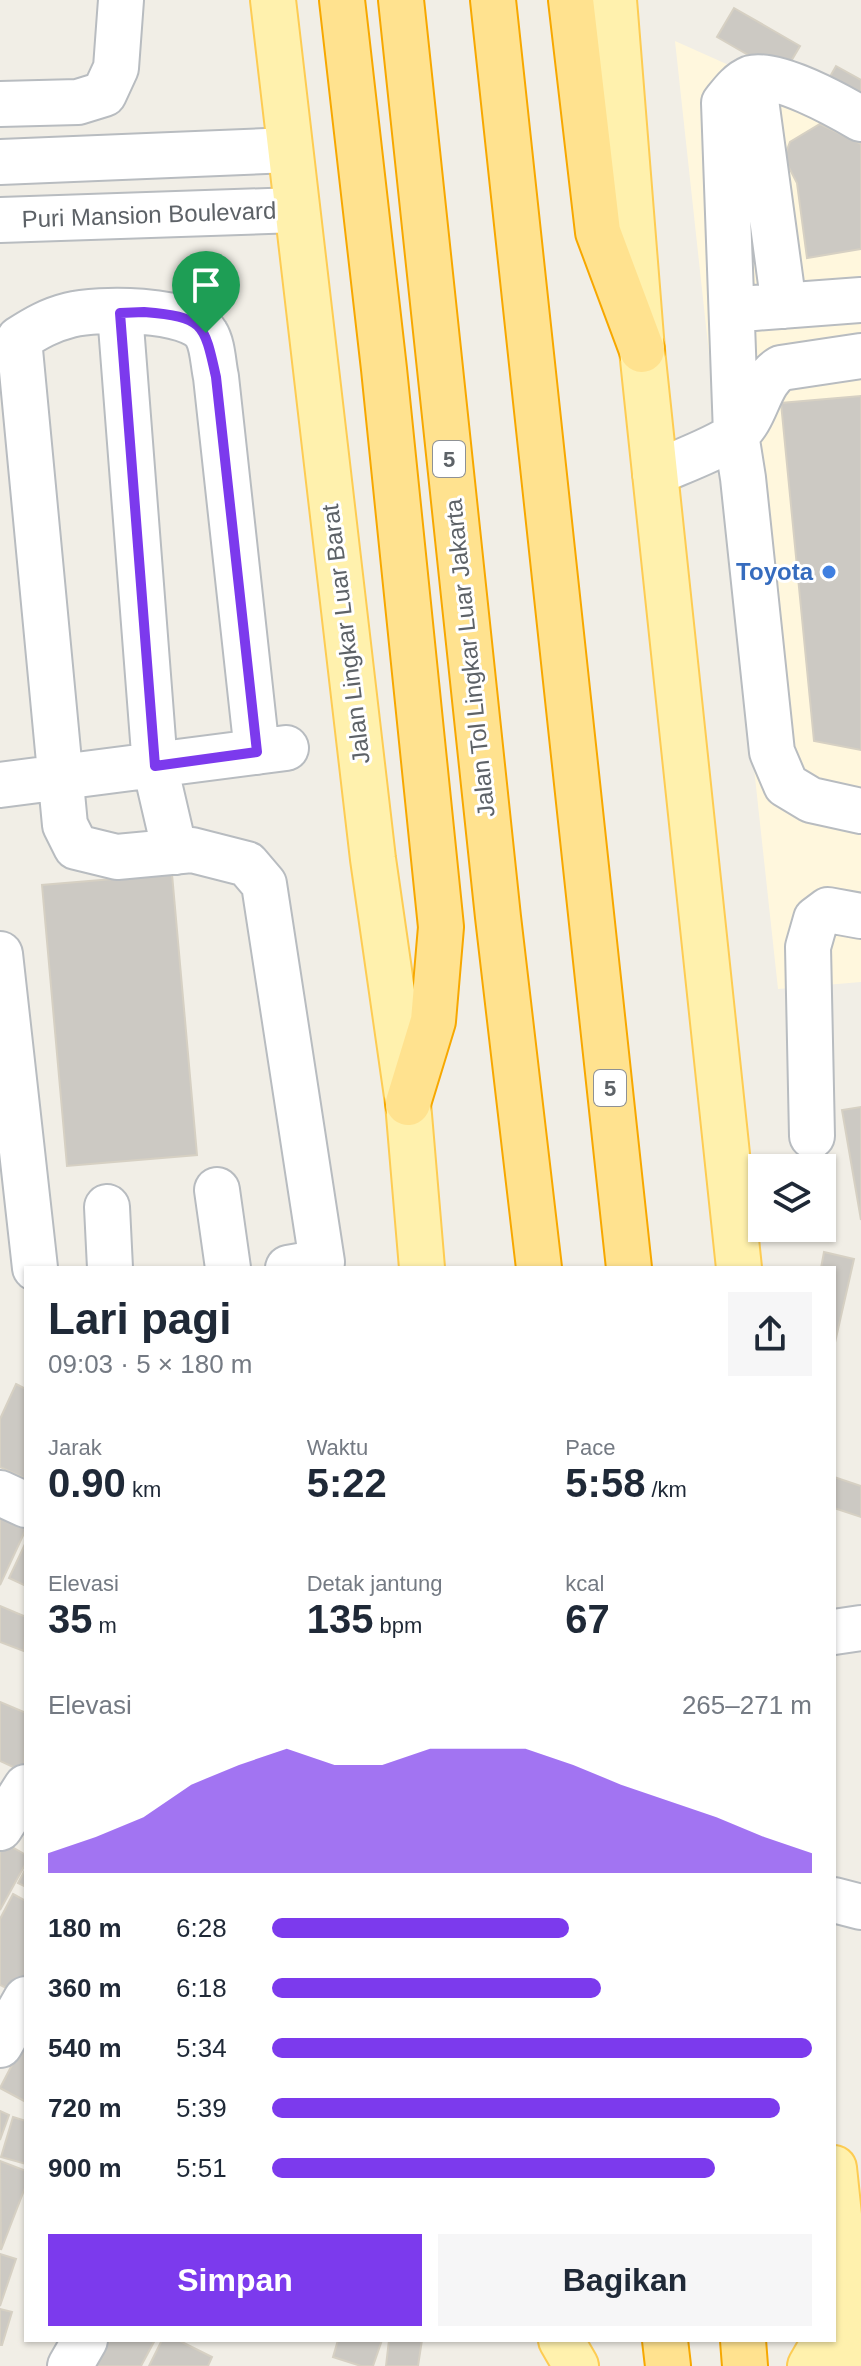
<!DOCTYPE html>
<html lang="id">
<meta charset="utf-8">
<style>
:root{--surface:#fff;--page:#f6f6f7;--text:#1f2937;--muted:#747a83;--accent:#7c3aed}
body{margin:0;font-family:Arial,sans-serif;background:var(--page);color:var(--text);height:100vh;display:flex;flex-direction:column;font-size:30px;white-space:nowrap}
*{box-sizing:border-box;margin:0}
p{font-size:26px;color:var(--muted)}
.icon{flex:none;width:44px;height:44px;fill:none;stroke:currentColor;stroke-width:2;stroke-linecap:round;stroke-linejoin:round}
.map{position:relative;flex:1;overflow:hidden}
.side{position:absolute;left:24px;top:1266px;width:812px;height:1076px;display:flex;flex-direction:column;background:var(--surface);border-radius:0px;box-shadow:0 2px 6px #0004}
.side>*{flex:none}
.buttons{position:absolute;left:748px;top:1154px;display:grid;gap:16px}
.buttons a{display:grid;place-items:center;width:88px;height:88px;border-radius:0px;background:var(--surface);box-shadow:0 2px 6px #0004;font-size:40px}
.pin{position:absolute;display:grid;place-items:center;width:68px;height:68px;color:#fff;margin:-82px -34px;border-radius:50% 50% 50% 0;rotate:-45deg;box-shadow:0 0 8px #0007}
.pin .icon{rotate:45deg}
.round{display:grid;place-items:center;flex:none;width:84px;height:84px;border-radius:0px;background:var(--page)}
.summary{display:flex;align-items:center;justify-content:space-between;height:136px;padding:0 24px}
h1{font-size:44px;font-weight:800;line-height:60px}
.figures{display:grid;grid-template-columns:repeat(3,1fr);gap:12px;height:136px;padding:8px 24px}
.figures div{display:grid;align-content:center}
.figures b{font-size:40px;font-weight:800}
.figures small{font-size:22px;font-weight:400}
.figures p{font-size:22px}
.chart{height:224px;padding:16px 24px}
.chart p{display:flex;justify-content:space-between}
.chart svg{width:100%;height:144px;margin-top:8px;fill:var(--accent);opacity:.7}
.primary-button{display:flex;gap:16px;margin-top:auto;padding:16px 24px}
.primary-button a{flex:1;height:92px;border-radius:0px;background:var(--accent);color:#fff;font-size:32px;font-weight:800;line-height:92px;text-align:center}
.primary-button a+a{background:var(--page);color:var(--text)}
ul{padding:0 24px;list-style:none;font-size:26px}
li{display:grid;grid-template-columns:128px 96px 1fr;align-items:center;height:60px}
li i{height:20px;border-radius:10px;background:var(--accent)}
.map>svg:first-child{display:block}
.commercial{fill:#fff7dd}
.building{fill:#ccc9c3;stroke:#d6d0c3;stroke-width:2}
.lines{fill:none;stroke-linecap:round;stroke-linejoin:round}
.minor-casing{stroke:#b8bcc0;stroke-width:48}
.major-casing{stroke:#fdcc53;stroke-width:48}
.highway-casing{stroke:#f7a800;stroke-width:48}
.minor{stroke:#fff;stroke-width:44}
.major{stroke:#fff1ad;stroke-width:44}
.highway{stroke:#ffe28f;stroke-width:44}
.route-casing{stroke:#fff;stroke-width:16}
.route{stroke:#7c3aed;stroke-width:10}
.shop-dot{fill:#3f7fe0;stroke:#fff;stroke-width:3}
.labels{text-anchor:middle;stroke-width:6;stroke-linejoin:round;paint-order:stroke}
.shield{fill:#fff;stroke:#8e9195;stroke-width:2}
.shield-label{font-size:22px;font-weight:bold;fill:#5d6267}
.street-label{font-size:24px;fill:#5d6267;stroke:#fff}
.shop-label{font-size:24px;font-weight:bold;fill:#366cbe;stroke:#fff;text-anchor:end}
</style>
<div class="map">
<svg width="861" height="2366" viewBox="0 0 861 2366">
<rect width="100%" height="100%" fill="#f1eee6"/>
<path class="commercial" d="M675 41 861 124V982L778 989Z"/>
<path class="building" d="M734 8 800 46 783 75 717 37Z
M836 66 861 80V117L820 94Z
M820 124 861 144V249L807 258 797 183 784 158 790 142Z
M861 396V750L814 741 781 403Z
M172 874 197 1155 67 1166 42 885Z
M861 1107V1220L842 1110Z
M824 1252 854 1259 834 1347V1268H821Z
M16 1384 26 1389V1479L0 1467V1419Z
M834 1477 861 1486V1517L834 1508Z
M0 1511 26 1523V1529L0 1585Z
M26 1542V1586L9 1578Z
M0 1606 26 1617 24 1651 0 1642Z
M0 1702 26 1713 24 1772 0 1761Z
M0 1840 26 1855V1863L0 1910Z
M26 1868V1887L18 1883Z
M13 1894 26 1901V1974L16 1993 0 1985V1919Z
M26 2038V2102L0 2088Z
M0 2111 9 2115 0 2140Z
M13 2117 26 2121V2164L1 2157Z
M0 2161 26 2171V2185L1 2250Z
M0 2254 16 2259 0 2306Z
M0 2309 12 2312 2 2345H0Z
M110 2340H155L141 2366H96Z
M162 2340H178L212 2357 208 2366H149Z
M338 2340H382L373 2366H361L333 2357Z
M389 2340H422L418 2366H386Z"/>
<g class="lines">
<defs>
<path id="minor" d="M753 78 784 306
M0 104 78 102 104 94 116 68 121 0
M861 119C839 106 776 71 751 78 739 83 732 93 724 103L736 434 743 478 772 752 786 785 811 800 861 811
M0 162 290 150
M0 220 297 210
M754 308 861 300
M120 313 155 766 175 852
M655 473C677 463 718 448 735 435 758 418 757 382 781 368L861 356
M257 752 216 377C213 364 213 345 206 334 191 307 96 308 70 315 50 320 36 328 19 339L65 825 76 847 117 857 192 850 247 864 264 884 322 1262 288 1268
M0 785 286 748
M0 954 35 1268
M812 1136 808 947 816 919 828 910 861 916
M217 1190 228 1268
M107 1207 110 1268
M0 1493 26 1505
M834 1632 861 1628
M0 1828 26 1787
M834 1900 861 1907
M0 2045 26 1999
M70 2366 85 2340"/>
<path id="major" d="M273 0 373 859 408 1103 422 1268
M614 0 642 350 739 1268
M834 2168 855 2366
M561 2340 576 2366
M810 2366 825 2340"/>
<path id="highway" d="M342 0 384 369 441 927 433 1021 408 1103
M401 0 498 917 539 1268
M493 0 629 1268
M571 0 598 232 642 350
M665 2340 668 2366
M743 2340 745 2366"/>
</defs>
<use href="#minor" class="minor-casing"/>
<use href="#major" class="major-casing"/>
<use href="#highway" class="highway-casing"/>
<use href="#minor" class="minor"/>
<use href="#major" class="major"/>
<use href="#highway" class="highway"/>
</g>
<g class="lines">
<defs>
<path id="route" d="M144 312C203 317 204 322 216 377L257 752 155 766 120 313Z"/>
</defs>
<use href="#route" class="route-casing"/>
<use href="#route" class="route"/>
</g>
<circle class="shop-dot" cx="829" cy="572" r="8"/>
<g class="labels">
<g class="shield">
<rect x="433" y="441" width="32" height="36" rx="6"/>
<rect x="594" y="1070" width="32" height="36" rx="6"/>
</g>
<g class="shield-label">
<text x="449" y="467">5</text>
<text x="610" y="1096">5</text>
</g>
<g class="street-label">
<text transform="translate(149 215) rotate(-2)" y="8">Puri Mansion Boulevard</text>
<text transform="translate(346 634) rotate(-97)" y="8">Jalan Lingkar Luar Barat</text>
<text transform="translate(470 658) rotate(-96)" y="8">Jalan Tol Lingkar Luar Jakarta</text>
</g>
<g class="shop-label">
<text x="813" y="580">Toyota</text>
</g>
</g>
</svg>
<div class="buttons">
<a><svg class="icon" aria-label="layers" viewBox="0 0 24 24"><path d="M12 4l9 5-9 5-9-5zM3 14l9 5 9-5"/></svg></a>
</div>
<div class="pin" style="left:206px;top:333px;background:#1e9e55"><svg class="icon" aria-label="arrive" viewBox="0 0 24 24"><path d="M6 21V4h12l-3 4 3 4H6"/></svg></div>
<section class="side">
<div class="summary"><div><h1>Lari pagi</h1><p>09:03 · 5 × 180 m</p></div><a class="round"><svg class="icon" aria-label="share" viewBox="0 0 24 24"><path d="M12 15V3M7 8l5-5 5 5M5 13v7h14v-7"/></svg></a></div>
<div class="figures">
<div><p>Jarak</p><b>0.90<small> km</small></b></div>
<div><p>Waktu</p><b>5:22</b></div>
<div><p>Pace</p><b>5:58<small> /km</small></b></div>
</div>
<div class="figures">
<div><p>Elevasi</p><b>35<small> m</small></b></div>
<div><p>Detak jantung</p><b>135<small> bpm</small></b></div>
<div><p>kcal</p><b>67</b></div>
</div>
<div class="chart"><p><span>Elevasi</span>265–271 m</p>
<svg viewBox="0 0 160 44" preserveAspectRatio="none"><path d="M0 44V38L10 33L20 27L30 17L40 11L50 6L60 11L70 11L80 6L90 6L100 6L110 11L120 17L130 22L140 27L150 33L160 38V44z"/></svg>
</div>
<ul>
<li><b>180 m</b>6:28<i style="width:55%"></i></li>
<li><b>360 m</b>6:18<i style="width:61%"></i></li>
<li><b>540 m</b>5:34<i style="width:100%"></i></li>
<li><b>720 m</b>5:39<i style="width:94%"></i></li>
<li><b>900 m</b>5:51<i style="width:82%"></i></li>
</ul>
<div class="primary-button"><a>Simpan</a><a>Bagikan</a></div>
</section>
</div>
